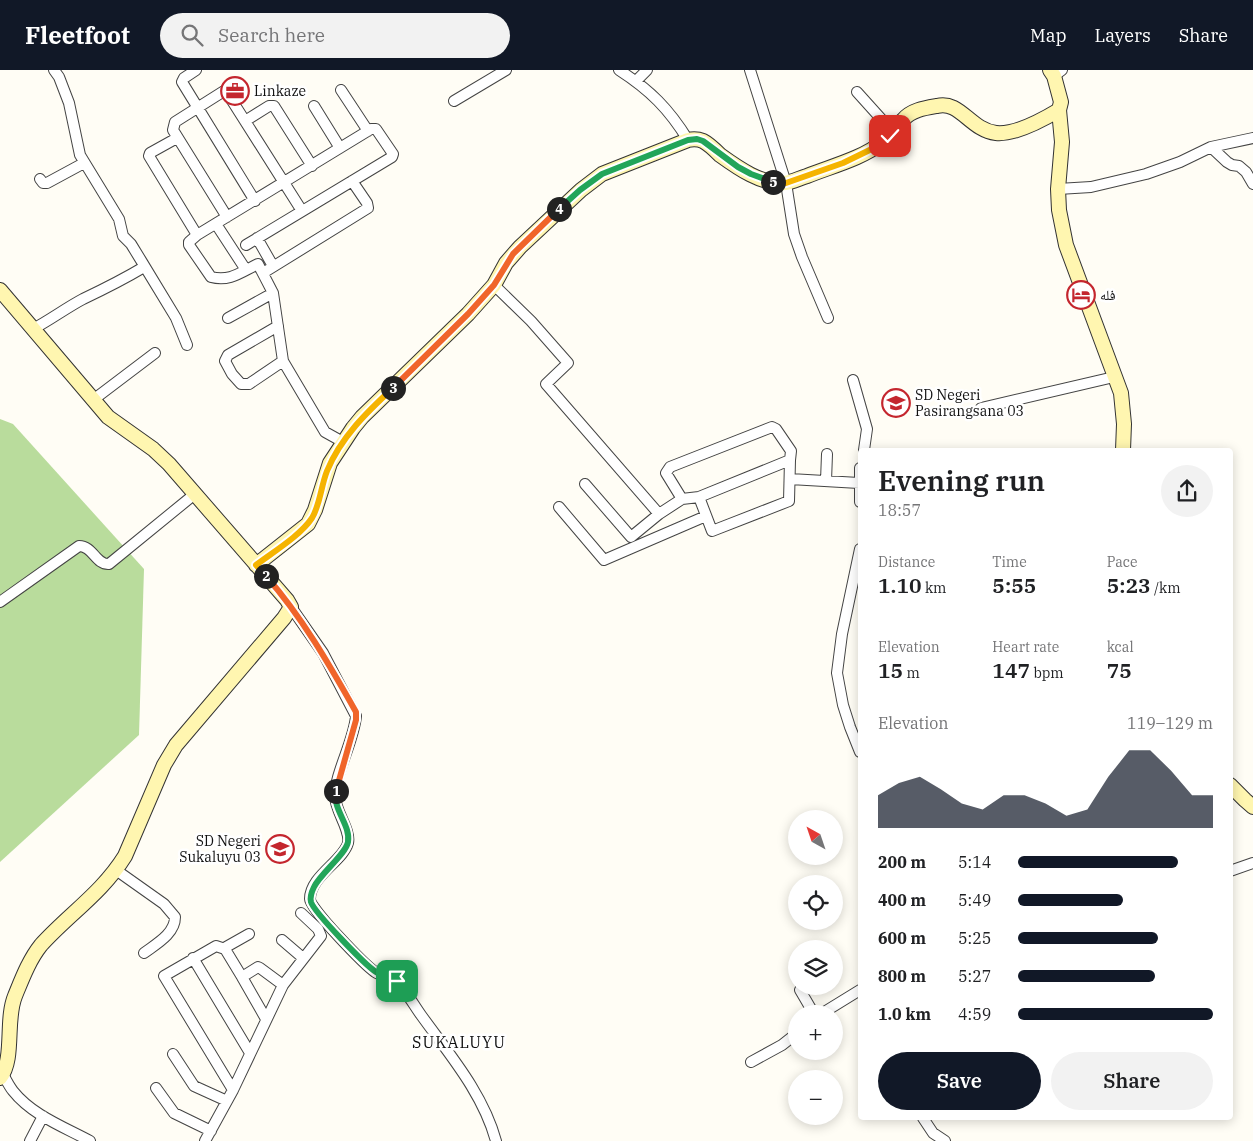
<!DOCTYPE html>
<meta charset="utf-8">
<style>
:root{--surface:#fff;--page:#f2f2f2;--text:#202124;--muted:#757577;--accent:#111827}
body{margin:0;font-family:"IBM Plex Serif","Noto Naskh Arabic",serif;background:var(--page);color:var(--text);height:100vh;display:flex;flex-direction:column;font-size:19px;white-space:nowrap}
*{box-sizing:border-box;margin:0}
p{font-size:16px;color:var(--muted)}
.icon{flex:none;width:28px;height:28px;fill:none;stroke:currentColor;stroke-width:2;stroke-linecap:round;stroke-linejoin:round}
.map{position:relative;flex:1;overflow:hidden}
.panel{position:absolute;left:858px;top:378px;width:375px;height:672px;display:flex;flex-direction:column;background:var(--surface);border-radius:5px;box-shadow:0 2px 12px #0003}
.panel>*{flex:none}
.needle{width:32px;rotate:320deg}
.tools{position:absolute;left:788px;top:740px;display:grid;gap:10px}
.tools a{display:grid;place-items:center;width:55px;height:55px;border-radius:50%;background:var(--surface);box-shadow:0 2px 12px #0003;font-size:25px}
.pin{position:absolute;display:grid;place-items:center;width:42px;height:42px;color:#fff;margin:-21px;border-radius:10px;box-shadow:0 2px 8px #0006}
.km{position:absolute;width:25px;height:25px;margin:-12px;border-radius:50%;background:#222;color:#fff;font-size:14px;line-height:25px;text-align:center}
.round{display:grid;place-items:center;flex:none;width:52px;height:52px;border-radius:26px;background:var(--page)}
.head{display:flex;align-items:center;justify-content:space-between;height:85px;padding:0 20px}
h1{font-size:28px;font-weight:600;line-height:38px}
.stats{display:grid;grid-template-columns:repeat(3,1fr);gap:8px;height:85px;padding:5px 20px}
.stats div{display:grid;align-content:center}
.stats b{font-size:21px;font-weight:600}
.stats small{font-size:14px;font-weight:400}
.stats p{font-size:14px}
.chart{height:140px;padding:10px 20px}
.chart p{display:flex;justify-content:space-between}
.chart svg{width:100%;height:90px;margin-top:5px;fill:var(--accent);opacity:.7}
.action{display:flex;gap:10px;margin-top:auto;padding:10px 20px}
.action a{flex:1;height:58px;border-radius:30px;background:var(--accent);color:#fff;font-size:20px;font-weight:600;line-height:58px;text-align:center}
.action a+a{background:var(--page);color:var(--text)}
ul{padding:0 20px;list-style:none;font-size:16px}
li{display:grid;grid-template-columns:80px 60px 1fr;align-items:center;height:38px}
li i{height:12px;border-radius:6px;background:var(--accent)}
header{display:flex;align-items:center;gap:30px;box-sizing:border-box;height:70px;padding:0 25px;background:var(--accent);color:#fff}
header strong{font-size:24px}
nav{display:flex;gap:28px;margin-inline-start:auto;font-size:18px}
.search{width:350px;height:45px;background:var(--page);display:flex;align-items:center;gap:12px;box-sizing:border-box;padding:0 18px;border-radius:28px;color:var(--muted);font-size:19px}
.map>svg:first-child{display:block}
.forest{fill:#b9dc9c}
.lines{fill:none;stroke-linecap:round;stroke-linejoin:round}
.street-casing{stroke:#444;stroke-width:12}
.secondary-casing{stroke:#333;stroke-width:16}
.street{stroke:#fff;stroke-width:10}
.secondary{stroke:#fff6b0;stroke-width:14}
.split-1-casing{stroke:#fff;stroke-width:10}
.split-2-casing{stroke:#fff;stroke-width:10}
.split-3-casing{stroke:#fff;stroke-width:10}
.split-4-casing{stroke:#fff;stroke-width:10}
.split-5-casing{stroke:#fff;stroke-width:10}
.split-6-casing{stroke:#fff;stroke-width:10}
.split-1{stroke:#22a559;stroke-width:6}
.split-2{stroke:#f0652b;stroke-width:6}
.split-3{stroke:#f5b400;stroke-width:6}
.split-4{stroke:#f0652b;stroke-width:6}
.split-5{stroke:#22a559;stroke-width:6}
.split-6{stroke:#f5b400;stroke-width:6}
.labels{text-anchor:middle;stroke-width:5;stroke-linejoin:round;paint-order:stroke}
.poi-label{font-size:14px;fill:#111;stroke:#fff;text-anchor:start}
.quarter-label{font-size:16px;letter-spacing:1px;fill:#111;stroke:#fff}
</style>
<header>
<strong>Fleetfoot</strong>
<div class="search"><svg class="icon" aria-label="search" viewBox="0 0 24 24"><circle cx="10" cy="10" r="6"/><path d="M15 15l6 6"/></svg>Search here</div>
<nav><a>Map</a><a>Layers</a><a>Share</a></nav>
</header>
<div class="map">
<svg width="1253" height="1071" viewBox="0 0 1253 1071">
<rect width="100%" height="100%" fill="#fffdf5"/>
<path class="forest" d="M0 349 13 354 144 499 139 665 0 792Z"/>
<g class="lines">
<defs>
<path id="street" d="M54 0 59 7 69 33 80 85 119 149 123 166 131 174 142 192 176 248 187 275
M196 0 184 8 182 12 255 131
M619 0C650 20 669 39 688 70
M750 0 786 113 794 164 802 187 828 248
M1054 6 1062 0
M636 11 647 0
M341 20 368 61
M857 22 893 62
M454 31 506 0
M314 36 340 78
M245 51 269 36H274L312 96
M177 68 150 83 149 86 197 165 189 172V175L211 207C230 212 241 202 258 194L273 223 283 291 325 362 343 372
M1211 77 1227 92 1232 95 1239 96 1246 102 1253 114
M40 109 43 113H47L84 93
M1058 119 1091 117 1146 104 1180 92 1211 77 1253 68
M227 147 173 60 175 52 224 21H225L231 29 302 141
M216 154 246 200
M197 165 371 59H376L393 84 392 87 246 175
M257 168 273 196
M263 203 368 138 367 133 352 111
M494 215 531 251 568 293 546 314 659 444 682 429
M228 248 273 223
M278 256 228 285 225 291 232 304 241 314H249L283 291
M33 259C50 250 66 238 83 229 104 219 124 209 144 197
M853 310 867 359 864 380
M93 330 155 283
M981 338 1114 307
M860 398V432
M790 409 859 413
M826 411 827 384
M585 414 631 467 659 444
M699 427 790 390 789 431 712 461 699 427 682 429 666 403 670 397 772 357 776 359 791 381 790 390
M559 437 604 490 706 446
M860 479 842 564 837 603 843 635 850 657 860 682
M0 532 79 476C93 476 96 495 109 494L196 423
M291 537 323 583 356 646C354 671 335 703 335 726 335 741 351 760 348 773 343 791 310 806 310 829 310 839 365 895 375 902 381 906 390 907 396 911 403 916 415 937 421 945 449 984 483 1023 496 1071
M116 800 164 834 175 847C175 864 156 874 144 883
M1230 801 1253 793
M249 864 226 877 225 879 242 907 258 897 260 898 283 915
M282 870 303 888
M225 879 216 876 164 906 233 1020
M193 888 250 983
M242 907 266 949
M800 920 814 944
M821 944 860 920
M173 984 194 1016 227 1031
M751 992 782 975 796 964
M3 1004C6 1010 9 1016 13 1021 32 1045 64 1057 90 1071
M156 1018 174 1043 211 1061
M923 1048 933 1063 945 1071
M30 1071 43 1046
M205 1071 233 1020 283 915 321 866 318 859 301 843"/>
<path id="secondary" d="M1050 0 1054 6 1061 32 1059 40 1062 72 1058 119 1059 140 1066 175 1121 323 1124 354 1123 380
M0 220 108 347 153 379 169 394 287 530 291 537 284 548 176 675 164 695 125 786C102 823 69 844 41 875 29 890 22 909 15 926 5 950 15 989 0 1008
M256 495 308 454 315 440 330 393 353 358 362 347 468 244 494 215 506 193 520 177 581 120 602 104 688 70C693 69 698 69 703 71 709 74 715 80 720 85 738 98 762 115 785 113 792 112 800 108 807 106 832 96 861 89 883 72 891 66 896 57 903 50 911 40 925 38 937 36 960 30 970 60 996 63 1015 65 1044 49 1059 40
M1230 715 1245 730 1253 737"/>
</defs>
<use href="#street" class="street-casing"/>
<use href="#secondary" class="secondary-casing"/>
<use href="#street" class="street"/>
<use href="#secondary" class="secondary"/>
</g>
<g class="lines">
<defs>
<path id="split-1" d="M336 721C332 739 351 755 348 772 346 784 320 804 314 817 312 821 310 828 311 832 314 842 365 895 376 902 382 906 390 908 397 911"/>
<path id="split-2" d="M266 506C302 547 329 594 356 642V650L336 721"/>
<path id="split-3" d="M266 506 256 495C273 482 300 466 312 448 320 435 321 416 327 401 341 367 367 342 393 318"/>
<path id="split-4" d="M393 318 468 244 494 215 513 184 559 139"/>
<path id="split-5" d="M559 139 580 120 602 104 688 70 697 69 703 71 738 97 751 104 773 112"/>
<path id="split-6" d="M773 112 786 113 843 93 880 75 890 66"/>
</defs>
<use href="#split-1" class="split-1-casing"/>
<use href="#split-2" class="split-2-casing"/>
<use href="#split-3" class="split-3-casing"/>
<use href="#split-4" class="split-4-casing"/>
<use href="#split-5" class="split-5-casing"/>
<use href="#split-6" class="split-6-casing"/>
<use href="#split-1" class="split-1"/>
<use href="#split-2" class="split-2"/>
<use href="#split-3" class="split-3"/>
<use href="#split-4" class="split-4"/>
<use href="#split-5" class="split-5"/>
<use href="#split-6" class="split-6"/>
</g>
<defs>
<symbol id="office-ring" viewBox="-11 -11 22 22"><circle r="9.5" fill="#fff" stroke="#c4262e" stroke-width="1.5"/><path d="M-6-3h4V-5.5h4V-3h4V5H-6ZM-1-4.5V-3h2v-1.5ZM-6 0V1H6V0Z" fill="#c4262e"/></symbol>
<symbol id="hotel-ring" viewBox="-11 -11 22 22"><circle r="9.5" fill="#fff" stroke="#c4262e" stroke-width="1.5"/><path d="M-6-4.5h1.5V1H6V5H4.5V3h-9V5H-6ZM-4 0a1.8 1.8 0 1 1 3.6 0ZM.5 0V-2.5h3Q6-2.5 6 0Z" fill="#c4262e"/></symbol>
<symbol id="school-ring" viewBox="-11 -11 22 22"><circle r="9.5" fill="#fff" stroke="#c4262e" stroke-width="1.5"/><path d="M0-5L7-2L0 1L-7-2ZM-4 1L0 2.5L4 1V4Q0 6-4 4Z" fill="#c4262e"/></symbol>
</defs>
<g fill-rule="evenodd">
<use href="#office-ring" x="219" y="5" width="32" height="32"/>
<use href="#hotel-ring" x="1065" y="209" width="32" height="32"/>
<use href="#school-ring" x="880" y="317" width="32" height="32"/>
<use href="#school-ring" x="264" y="763" width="32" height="32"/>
</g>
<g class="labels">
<g class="poi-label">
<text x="254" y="26">Linkaze</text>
<text x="1100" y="230">فله</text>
<text x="915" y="330">SD Negeri<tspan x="915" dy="16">Pasirangsana 03</tspan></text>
<text x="261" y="776" text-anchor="end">SD Negeri<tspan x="261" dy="16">Sukaluyu 03</tspan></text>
</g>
<g class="quarter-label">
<text x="459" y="978">SUKALUYU</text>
</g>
</g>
</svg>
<div class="tools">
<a><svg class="needle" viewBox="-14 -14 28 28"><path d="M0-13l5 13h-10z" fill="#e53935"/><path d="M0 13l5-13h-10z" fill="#757577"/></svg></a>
<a><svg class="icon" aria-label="locate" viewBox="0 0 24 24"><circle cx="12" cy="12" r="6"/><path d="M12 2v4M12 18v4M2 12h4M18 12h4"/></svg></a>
<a><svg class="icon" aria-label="layers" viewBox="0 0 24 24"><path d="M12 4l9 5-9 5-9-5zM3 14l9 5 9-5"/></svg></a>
<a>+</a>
<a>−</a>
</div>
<div class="pin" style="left:397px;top:911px;background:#1e9e55"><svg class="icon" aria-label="arrive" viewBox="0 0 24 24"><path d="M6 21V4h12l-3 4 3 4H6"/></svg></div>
<div class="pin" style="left:890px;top:66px;background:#d93025"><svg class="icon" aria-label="check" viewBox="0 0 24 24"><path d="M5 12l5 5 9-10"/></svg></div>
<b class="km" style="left:336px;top:721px">1</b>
<b class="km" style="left:266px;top:506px">2</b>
<b class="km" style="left:393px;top:318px">3</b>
<b class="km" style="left:559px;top:139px">4</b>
<b class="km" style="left:773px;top:112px">5</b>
<section class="panel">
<div class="head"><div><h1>Evening run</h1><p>18:57</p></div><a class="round"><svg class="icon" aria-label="share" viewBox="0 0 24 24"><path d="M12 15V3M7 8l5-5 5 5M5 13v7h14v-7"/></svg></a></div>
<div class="stats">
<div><p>Distance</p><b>1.10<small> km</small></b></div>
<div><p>Time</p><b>5:55</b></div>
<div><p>Pace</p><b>5:23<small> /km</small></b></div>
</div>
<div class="stats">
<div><p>Elevation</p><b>15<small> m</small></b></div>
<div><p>Heart rate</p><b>147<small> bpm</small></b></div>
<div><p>kcal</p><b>75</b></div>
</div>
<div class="chart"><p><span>Elevation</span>119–129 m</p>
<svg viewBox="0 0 160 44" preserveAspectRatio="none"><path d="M0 44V28L10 22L20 19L30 25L40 32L50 35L60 28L70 28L80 32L90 38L100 35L110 19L120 6L130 6L140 16L150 28L160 28V44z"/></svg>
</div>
<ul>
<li><b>200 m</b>5:14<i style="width:82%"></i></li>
<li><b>400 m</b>5:49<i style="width:54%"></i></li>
<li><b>600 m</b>5:25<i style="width:72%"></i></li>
<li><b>800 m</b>5:27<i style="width:70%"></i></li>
<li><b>1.0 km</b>4:59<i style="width:100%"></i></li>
</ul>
<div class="action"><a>Save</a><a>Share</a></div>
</section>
</div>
